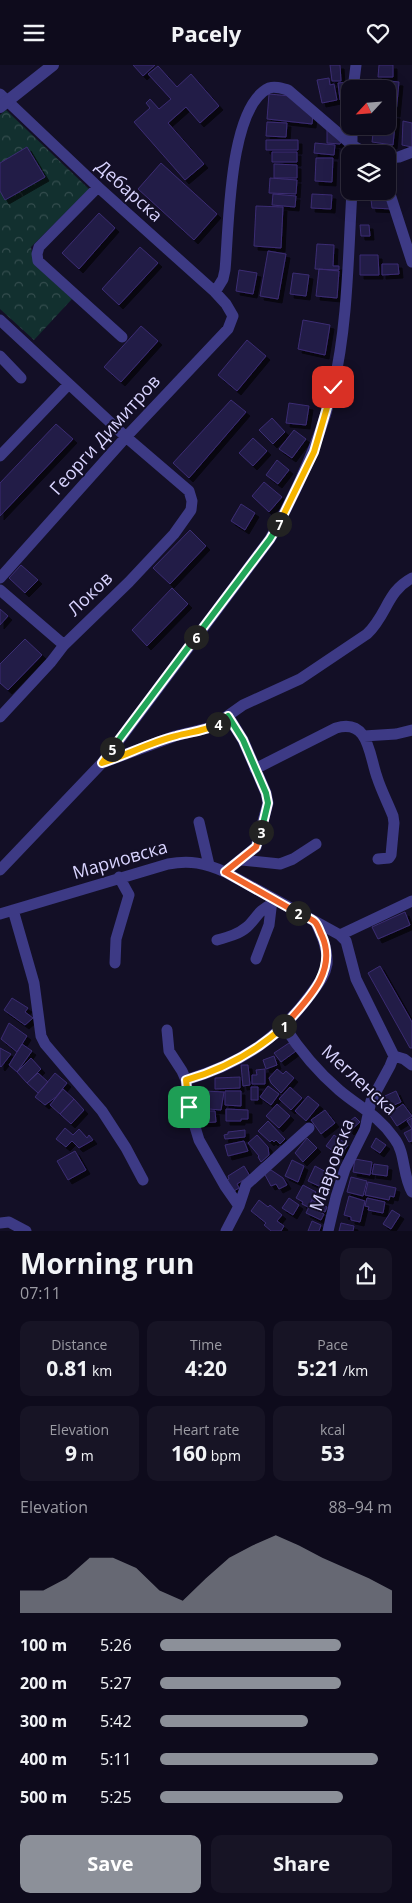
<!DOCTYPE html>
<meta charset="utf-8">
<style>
:root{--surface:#0e0b1c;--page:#171425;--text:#f1f3f6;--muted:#9b9ba3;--line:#2e2b3b;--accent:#8c9099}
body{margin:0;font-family:"Open Sans",sans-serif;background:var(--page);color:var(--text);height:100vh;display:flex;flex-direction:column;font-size:19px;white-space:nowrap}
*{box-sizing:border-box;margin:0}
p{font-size:16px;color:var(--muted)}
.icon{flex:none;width:28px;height:28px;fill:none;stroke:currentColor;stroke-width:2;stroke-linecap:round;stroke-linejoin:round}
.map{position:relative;height:1166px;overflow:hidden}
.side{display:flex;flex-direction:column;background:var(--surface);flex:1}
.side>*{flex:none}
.needle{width:32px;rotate:244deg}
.tools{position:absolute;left:341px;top:15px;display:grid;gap:10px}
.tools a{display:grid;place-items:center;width:55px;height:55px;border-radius:10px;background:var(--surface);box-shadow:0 5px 20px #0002,0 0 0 1px var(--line);font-size:25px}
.pin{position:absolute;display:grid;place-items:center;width:42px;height:42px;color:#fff;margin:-21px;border-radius:10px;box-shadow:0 2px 8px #0006}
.km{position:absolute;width:25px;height:25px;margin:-12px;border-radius:50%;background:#222;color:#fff;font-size:14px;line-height:25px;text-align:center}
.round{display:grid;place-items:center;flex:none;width:52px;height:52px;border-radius:10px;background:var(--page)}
.overview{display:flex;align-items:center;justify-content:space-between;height:85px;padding:0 20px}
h1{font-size:28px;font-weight:700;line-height:38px}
.metrics{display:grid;grid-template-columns:repeat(3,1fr);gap:8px;height:85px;padding:5px 20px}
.metrics div{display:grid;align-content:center;border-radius:10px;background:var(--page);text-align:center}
.metrics b{font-size:21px;font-weight:700}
.metrics small{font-size:14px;font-weight:400}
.metrics p{font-size:14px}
.chart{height:140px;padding:10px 20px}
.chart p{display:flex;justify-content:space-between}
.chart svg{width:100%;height:90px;margin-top:5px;fill:var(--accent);opacity:.7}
.action{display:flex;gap:10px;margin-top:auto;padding:10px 20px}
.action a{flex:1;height:58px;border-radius:10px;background:var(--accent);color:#fff;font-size:20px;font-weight:700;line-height:58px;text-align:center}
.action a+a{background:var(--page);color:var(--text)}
ul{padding:0 20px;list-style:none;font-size:16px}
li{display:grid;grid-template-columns:80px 60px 1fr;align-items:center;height:38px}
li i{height:12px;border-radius:6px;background:var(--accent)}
header{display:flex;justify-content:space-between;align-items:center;height:65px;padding:0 20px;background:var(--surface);font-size:22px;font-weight:700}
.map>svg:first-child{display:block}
.park{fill:url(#park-crowns)}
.building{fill:#241b47;stroke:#3b2d73;filter:url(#shadow)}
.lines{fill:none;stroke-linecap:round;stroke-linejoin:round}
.minor{stroke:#3d3a85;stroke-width:11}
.tertiary{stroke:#3d3a85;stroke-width:12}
.split-1-casing{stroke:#fff;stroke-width:10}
.split-2-casing{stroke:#fff;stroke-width:10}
.split-3-casing{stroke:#fff;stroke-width:10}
.split-4-casing{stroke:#fff;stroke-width:10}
.split-5-casing{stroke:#fff;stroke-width:10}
.split-6-casing{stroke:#fff;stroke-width:10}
.split-7-casing{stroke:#fff;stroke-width:10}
.split-8-casing{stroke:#fff;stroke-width:10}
.split-1{stroke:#f5b400;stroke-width:6}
.split-2{stroke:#f0652b;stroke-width:6}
.split-3{stroke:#f0652b;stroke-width:6}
.split-4{stroke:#22a559;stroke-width:6}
.split-5{stroke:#f5b400;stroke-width:6}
.split-6{stroke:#22a559;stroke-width:6}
.split-7{stroke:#22a559;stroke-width:6}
.split-8{stroke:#f5b400;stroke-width:6}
.labels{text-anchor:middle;stroke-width:4;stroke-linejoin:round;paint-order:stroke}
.street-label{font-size:18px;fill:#d9d4ff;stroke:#130f26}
</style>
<header><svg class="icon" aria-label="menu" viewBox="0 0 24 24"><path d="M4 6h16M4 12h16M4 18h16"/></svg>Pacely<svg class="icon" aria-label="heart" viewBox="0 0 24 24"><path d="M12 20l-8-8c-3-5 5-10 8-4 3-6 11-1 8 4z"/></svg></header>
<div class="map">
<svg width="412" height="1166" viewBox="0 0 412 1166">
<defs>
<pattern id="park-crowns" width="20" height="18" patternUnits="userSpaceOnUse" patternTransform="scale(1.25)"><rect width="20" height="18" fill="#12302f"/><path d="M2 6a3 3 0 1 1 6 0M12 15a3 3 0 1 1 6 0" fill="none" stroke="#344d4e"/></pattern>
<filter id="shadow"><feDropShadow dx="4" dy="4" stdDeviation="0" flood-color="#0009"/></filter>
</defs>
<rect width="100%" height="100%" fill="#130f26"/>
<path class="park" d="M6 45 89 124 31 182 34 199 72 234 34 275 0 244V50Z"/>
<path class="building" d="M133 0H155L143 11Z
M330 0H340L341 16H332Z
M379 0H393V12H378Z
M158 1 177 22 191 9 219 41 200 58 186 42 168 58 204 99 185 115 134 57 150 43 146 38 150 34 159 44 171 34 148 9Z
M329 13 330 20 334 19 337 35 322 38 317 15Z
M379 15 399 17 396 48 388 47V24H378Z
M349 17 350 34 340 35 338 18Z
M269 29 290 31 313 48 312 59 267 54Z
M388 49 396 50 393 80 372 77 374 61H388Z
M403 56 412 58V82L402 80Z
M267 57 287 58 286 72 266 71Z
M327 65 342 75 340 79 327 78Z
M266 75H298V85H266Z
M315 78 335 80 334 90 314 88Z
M27 82 45 112 5 135 0 126V98Z
M272 87H297V97H272Z
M316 93H333L332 117 315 116Z
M161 98 217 149 194 175 138 124Z
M274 99 297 100V113H274Z
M270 113 297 115 296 129 269 128Z
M370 126H387L393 144 372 143Z
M273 129 296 131 295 142 272 140Z
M312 129 332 130 331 144 311 143Z
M256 141 283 142 281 183 254 181Z
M99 148 115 163 79 204 62 188Z
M360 160H369L370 171H361Z
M317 179 334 180 333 201H339V205L315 204Z
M140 182 158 198 119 240 102 224Z
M268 186 286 189 278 234 260 231Z
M360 190H378L379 210H360Z
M382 199H398L399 209 382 210Z
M319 204 339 206 337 233 316 231Z
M239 205 257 208 253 229 236 226Z
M293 208 309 210 306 231 290 229Z
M303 255 330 260 325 290 298 284Z
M141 261 158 276 121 317 104 302Z
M247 275 266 291 237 326 218 310Z
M231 335 246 347 189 413 173 398Z
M289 338 309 341 306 360 286 358Z
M272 353 285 367 273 379 259 365Z
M56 359 73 374 0 451V418Z
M294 365 306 374 292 393 279 384Z
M253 373 267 386 253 401 239 388Z
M277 395 289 405 278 419 266 410Z
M264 417 282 432 269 447 252 431Z
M241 439 255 448 245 465 231 456Z
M190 465 206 481 170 519 153 503Z
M21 500 38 515 25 528 9 513Z
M172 523 188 539 147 581 132 565Z
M0 544 8 551 0 560Z
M25 574 42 590 8 625 0 618V599Z
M405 847 410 860 378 874 372 862Z
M380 901 412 957V983H410L368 908Z
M12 933 28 943 25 947 33 953 25 960 4 945Z
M9 958 27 971 17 987 1 974Z
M289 978 296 986 281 997 274 988Z
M22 979 32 986 17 1007 9 1000Z
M0 983 11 989 1 1002 0 1001Z
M274 991 277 1000 266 1004 263 995Z
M31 993 41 1004 27 1018 17 1007Z
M241 1000H248L250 1020 243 1021Z
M265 1004V1019H252V1010H257L256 1005Z
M277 1004 283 1009 286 1006 294 1013 281 1028 271 1018 269 1013Z
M38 1008 48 1017 38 1028 27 1018Z
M55 1008 67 1018 56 1032 45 1040 35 1032Z
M240 1012V1023L215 1024V1013Z
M268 1021 279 1029 271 1040 260 1032Z
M251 1022H258V1035H251Z
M290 1022 302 1033 291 1045 279 1034Z
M63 1024 74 1034 60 1049 50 1040Z
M205 1026 224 1027 221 1045 209 1044V1040H205Z
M225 1026H241V1041L225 1040Z
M396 1026 401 1037 385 1044 382 1035 386 1033 385 1031Z
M308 1031 319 1040 306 1056 295 1046Z
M74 1034 84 1045 71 1059 60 1049Z
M277 1039 290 1051 279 1063 266 1051Z
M403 1039 412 1051 397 1061 389 1049Z
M206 1042V1046H215L216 1057 200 1058 199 1043Z
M226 1044 248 1045V1054H241V1056H226Z
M325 1045 335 1058 321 1069 311 1055Z
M355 1052 360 1057 350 1066 345 1060Z
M412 1053V1076L409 1077 404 1068 412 1064 407 1056Z
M268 1056 285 1074 280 1079 276 1075 274 1077 272 1075 270 1077 258 1066Z
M65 1063 73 1070 79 1064 87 1073 89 1070 93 1075 79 1083 72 1076 66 1082 56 1074Z
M245 1065V1072L225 1074 224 1070 228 1069V1067Z
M257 1070 268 1082 269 1090 261 1097 258 1092 259 1091 248 1078Z
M334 1070 348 1080 340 1091 326 1081Z
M307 1073 317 1083 303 1097 295 1088Z
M376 1073 386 1080 380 1088 371 1082Z
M244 1076 248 1086 228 1091 225 1080Z
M75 1086 86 1105 68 1115 57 1096Z
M355 1094 372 1097 370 1110 353 1107Z
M292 1095 304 1101 298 1117 285 1111Z
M374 1099 388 1101 387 1111 372 1109Z
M244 1101 250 1111 237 1119 239 1123 234 1126 227 1115 229 1114 228 1111Z
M315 1101 328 1108 321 1122 308 1116Z
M271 1105 283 1113 287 1120 279 1124 276 1119 271 1121 264 1108Z
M351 1112 367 1116 363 1131 347 1127Z
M368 1117 396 1123 394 1132 390 1131 389 1135 365 1130Z
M303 1120 316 1127 308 1142 302 1139 303 1137 296 1133Z
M349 1131 365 1136 360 1157 351 1155V1152L344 1150Z
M289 1133 299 1140 293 1150 282 1143Z
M367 1133 385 1137 383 1148 368 1145 369 1142 365 1141Z
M259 1135 268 1142 270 1140 282 1150 277 1156 284 1161 281 1166H271L264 1160 266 1158 251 1146Z
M312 1135 327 1142 325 1147 310 1140Z
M309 1142 324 1149 321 1155 306 1148Z
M392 1145 400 1150 391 1164 383 1159Z
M312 1156 321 1160 319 1166H308Z
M341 1158 354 1161 353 1166H339Z"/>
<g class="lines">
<path class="minor" d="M353 24 356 0
M0 29 98 122 215 227 226 239 233 251 228 264 126 372 0 513
M352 61V85
M388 93 399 92 412 87
M98 122 39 182 37 189 38 196 122 272
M388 123 412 197
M215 227 223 214 225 205C229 165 228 42 269 23 275 21 281 23 288 25L352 80 368 89
M0 255 126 372 189 426 192 436 191 445 174 469 129 517 64 580 51 597 0 652
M0 291 21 313
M0 391 68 320
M0 525 64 580
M364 671 396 669 412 665
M102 698 175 671 212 662 243 640 300 614 367 569C388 549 386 527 412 513
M255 704 336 663C369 653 369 690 377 712 381 725 388 738 393 751L394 758 391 790 389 793 378 794
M199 757 209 800
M242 795 280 799 293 794 316 779
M0 805 102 698 270 474C297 426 320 376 333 323 348 259 348 191 352 126
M225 807 256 782 268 738 266 728 243 675 228 651
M13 845 34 918 41 971 45 979 102 1046 126 1083 143 1115
M0 849 168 799C190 795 205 798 225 807L340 870 346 876 356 914 394 991 390 1001 371 1036 365 1064 345 1104 336 1132 328 1166
M340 870 412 836
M217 875C228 872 239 869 247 862 256 854 259 844 271 840
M256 894 269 860 272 835
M115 898 116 874 129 830 119 812
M284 961C299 984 318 1007 339 1025 359 1042 378 1050 394 1073 406 1088 402 1110 412 1127
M167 965 169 986 182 1006 186 1015 189 1042 199 1075 225 1121 239 1141
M394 991 404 994 412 1000
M186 1015C240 999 278 974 311 929 318 919 325 911 327 899 328 884 322 871 316 858
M0 1158 9 1157 26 1166
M226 1166 239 1141 246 1120 309 1063"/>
<path class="tertiary" d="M0 42 53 0"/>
</g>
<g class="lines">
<defs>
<path id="split-1" d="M189 1042 186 1015C224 1004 255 988 284 961"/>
<path id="split-2" d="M284 961C306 936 338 907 322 871 320 867 318 860 315 857 311 853 303 851 298 848"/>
<path id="split-3" d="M261 767 256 782 225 807 298 848"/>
<path id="split-4" d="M218 659 228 651 243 675 266 728 268 738 261 767"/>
<path id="split-5" d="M112 684 102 698C127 690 151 677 176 671 190 667 205 666 218 659"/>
<path id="split-6" d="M112 684 196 572"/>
<path id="split-7" d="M196 572 270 474 279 459"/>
<path id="split-8" d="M279 459 314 387 333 322"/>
</defs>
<use href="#split-1" class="split-1-casing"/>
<use href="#split-2" class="split-2-casing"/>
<use href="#split-3" class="split-3-casing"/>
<use href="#split-4" class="split-4-casing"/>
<use href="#split-5" class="split-5-casing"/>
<use href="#split-6" class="split-6-casing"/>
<use href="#split-7" class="split-7-casing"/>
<use href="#split-8" class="split-8-casing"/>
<use href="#split-1" class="split-1"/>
<use href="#split-2" class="split-2"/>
<use href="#split-3" class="split-3"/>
<use href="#split-4" class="split-4"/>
<use href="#split-5" class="split-5"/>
<use href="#split-6" class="split-6"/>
<use href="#split-7" class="split-7"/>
<use href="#split-8" class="split-8"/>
</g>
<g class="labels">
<g class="street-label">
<text transform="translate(129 126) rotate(42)" y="6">Дебарска</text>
<text transform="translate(105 370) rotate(-48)" y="6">Георги Димитров</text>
<text transform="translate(90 529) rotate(-44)" y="6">Локов</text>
<text transform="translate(120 795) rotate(-16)" y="6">Мариовска</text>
<text transform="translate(359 1015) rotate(42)" y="6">Мегленска</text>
<text transform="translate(332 1100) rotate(-70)" y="6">Мавровска</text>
</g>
</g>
</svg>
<div class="tools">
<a><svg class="needle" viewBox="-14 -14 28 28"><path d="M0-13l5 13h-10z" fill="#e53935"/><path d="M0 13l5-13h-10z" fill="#9b9ba3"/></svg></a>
<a><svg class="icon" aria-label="layers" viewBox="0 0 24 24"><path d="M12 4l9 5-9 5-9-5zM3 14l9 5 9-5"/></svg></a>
</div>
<div class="pin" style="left:189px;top:1042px;background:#1e9e55"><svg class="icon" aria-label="arrive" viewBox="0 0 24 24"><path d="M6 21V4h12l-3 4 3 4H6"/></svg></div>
<div class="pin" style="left:333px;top:322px;background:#d93025"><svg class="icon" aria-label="check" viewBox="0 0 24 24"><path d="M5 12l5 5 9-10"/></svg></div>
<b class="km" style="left:284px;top:961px">1</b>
<b class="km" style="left:298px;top:848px">2</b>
<b class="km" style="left:261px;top:767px">3</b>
<b class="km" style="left:218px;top:659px">4</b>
<b class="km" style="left:112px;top:684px">5</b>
<b class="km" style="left:196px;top:572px">6</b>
<b class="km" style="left:279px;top:459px">7</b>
</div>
<section class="side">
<div class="overview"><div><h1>Morning run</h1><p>07:11</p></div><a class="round"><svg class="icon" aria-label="share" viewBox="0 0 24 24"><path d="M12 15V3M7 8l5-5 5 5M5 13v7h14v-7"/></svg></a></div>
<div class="metrics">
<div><p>Distance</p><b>0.81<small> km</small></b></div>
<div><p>Time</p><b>4:20</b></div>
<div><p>Pace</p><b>5:21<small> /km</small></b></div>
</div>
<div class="metrics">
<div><p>Elevation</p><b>9<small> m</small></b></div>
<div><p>Heart rate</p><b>160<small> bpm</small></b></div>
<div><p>kcal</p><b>53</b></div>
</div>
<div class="chart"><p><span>Elevation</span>88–94 m</p>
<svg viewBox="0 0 160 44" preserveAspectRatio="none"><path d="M0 44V33L10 33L20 27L30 17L40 17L50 22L60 33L70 38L80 27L90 17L100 11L110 6L120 11L130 17L140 22L150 27L160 33V44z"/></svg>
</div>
<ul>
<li><b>100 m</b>5:26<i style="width:78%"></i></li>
<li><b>200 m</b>5:27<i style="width:78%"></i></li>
<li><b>300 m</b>5:42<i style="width:64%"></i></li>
<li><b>400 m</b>5:11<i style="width:94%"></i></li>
<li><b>500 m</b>5:25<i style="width:79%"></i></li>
</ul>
<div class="action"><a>Save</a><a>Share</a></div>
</section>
